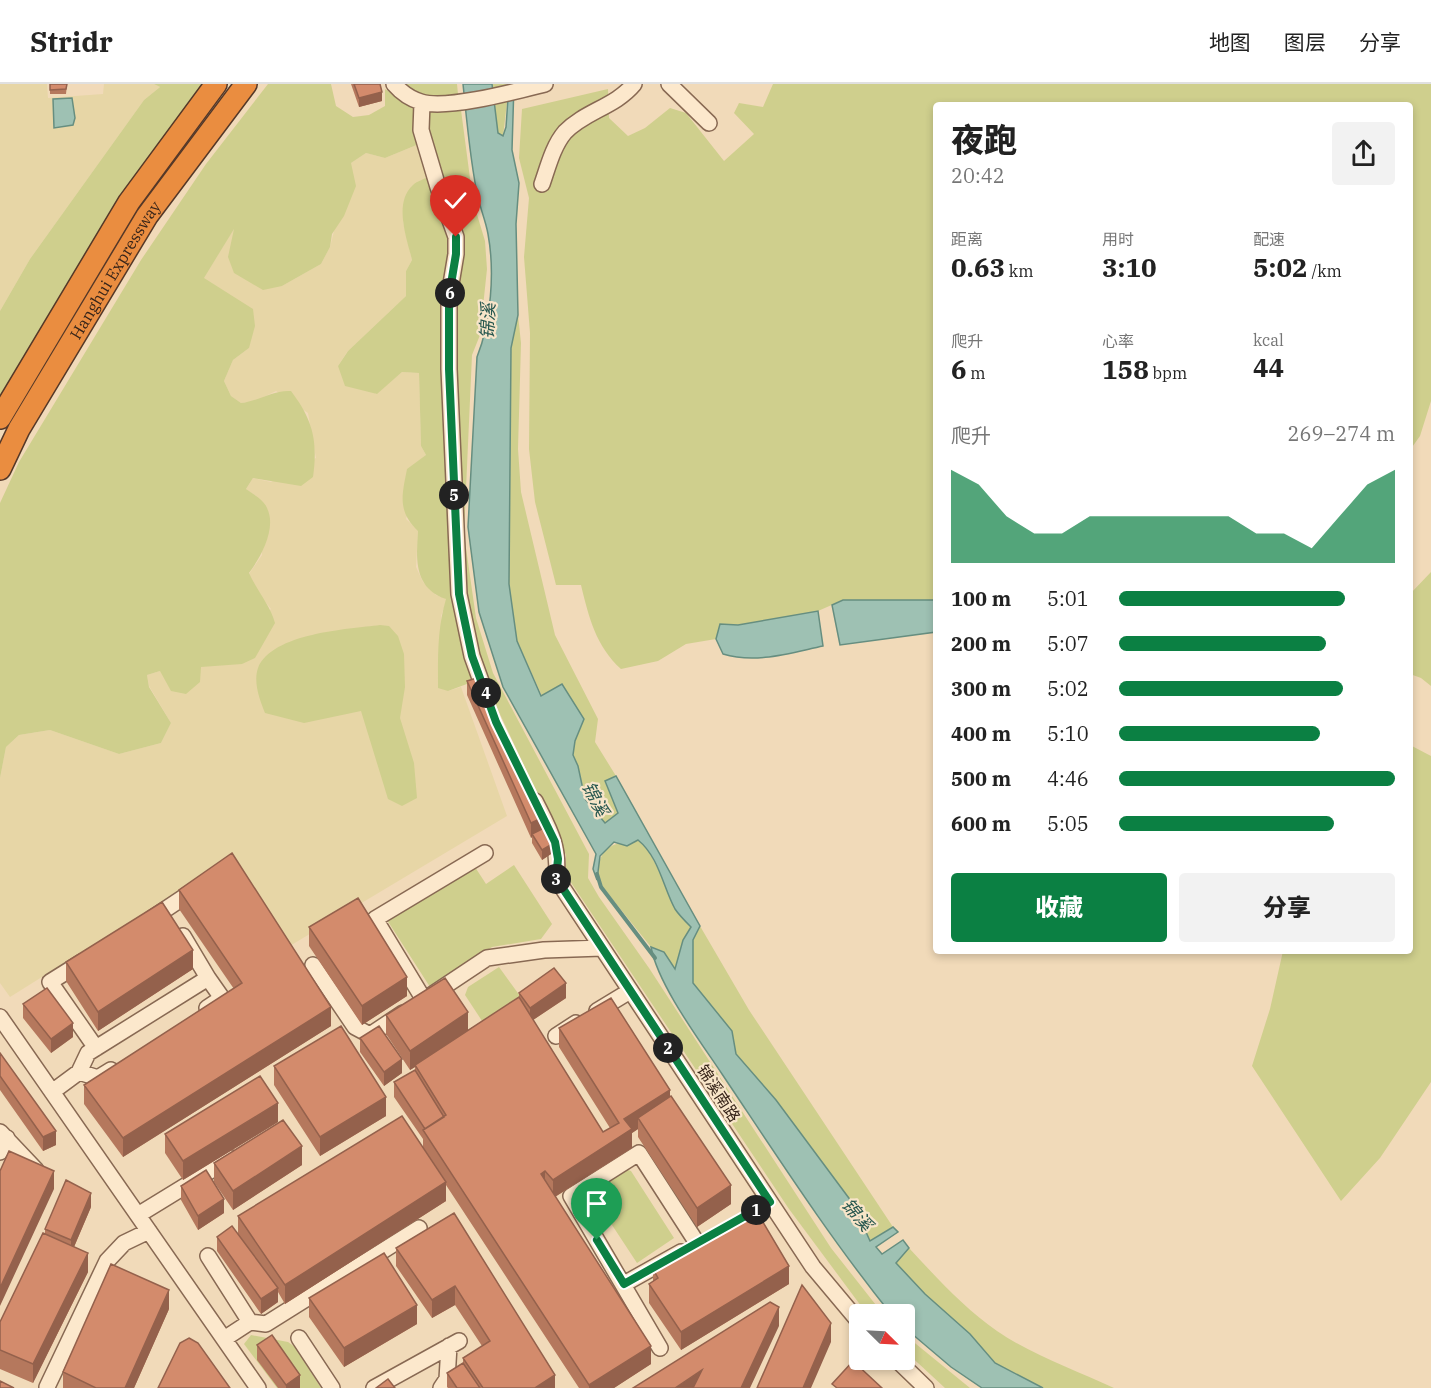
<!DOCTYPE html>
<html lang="zh">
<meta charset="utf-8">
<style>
:root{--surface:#fff;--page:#f2f2f2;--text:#222;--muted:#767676;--line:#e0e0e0;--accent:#0b8043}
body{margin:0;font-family:"IBM Plex Serif","Noto Sans SC",serif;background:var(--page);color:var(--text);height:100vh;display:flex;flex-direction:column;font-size:22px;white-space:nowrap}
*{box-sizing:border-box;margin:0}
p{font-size:20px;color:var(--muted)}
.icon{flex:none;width:33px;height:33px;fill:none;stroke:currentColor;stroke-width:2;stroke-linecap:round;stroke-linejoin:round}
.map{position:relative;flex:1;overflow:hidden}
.details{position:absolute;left:933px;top:18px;width:480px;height:852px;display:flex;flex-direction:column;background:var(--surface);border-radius:6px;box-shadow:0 3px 9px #0003}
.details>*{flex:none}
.needle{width:39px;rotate:114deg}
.controls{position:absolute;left:849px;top:1220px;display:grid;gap:12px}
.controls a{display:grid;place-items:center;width:66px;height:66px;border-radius:6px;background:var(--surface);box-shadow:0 3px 9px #0003;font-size:30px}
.pin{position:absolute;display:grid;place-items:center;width:51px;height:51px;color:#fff;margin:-62px -26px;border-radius:50% 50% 50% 0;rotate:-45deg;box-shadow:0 0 6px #0007}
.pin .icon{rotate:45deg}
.km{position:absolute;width:30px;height:30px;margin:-15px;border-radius:50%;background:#222;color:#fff;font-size:16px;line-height:30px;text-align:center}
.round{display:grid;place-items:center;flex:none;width:63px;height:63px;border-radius:6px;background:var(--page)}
.summary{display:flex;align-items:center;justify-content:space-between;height:102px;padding:0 18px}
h1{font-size:33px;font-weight:800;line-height:45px}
.metrics{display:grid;grid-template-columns:repeat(3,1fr);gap:9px;height:102px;padding:6px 18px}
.metrics div{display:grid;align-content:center}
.metrics b{font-size:26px;font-weight:800}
.metrics small{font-size:16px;font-weight:400}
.metrics p{font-size:16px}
.chart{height:168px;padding:12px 18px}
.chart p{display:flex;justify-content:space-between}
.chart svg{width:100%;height:108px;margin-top:6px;fill:var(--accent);opacity:.7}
.primary-button{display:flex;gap:12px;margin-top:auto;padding:12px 18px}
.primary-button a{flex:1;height:69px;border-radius:6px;background:var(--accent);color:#fff;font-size:24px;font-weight:800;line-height:69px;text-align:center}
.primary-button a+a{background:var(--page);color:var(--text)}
ul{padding:0 18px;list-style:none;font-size:20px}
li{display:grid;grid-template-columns:96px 72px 1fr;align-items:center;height:45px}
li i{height:15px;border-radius:8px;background:var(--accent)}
header{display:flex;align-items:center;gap:36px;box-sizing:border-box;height:84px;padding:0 30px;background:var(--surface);border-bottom:2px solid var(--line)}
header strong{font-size:28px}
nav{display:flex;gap:33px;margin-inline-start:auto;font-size:21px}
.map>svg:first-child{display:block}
.farmland{fill:#e7d6a6}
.green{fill:#cfcf8d}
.water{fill:#9ec1b3;stroke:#668e80;stroke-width:1.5}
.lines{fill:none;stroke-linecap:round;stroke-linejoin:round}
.stream{stroke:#668e80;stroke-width:4}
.minor-casing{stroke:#886953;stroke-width:18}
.highway-casing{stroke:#553828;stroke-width:24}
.minor{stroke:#fce8cc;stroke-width:15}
.highway{stroke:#ea8d40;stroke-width:21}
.wall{fill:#b5785d}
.shaded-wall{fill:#94614c}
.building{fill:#d38b6c;stroke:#94614c;stroke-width:1.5}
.route-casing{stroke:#fff;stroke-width:12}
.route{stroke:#0b8043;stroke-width:8}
.labels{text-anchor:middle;stroke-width:4.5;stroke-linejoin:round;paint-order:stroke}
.street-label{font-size:16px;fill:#362419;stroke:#f8e5c9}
.water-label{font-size:18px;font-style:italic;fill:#27574f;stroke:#f8e5c9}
</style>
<header>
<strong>Stridr</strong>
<nav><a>地图</a><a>图层</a><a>分享</a></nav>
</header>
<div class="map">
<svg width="1431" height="1304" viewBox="0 0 1431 1304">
<rect width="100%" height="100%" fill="#f1dab9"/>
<path class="farmland" d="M0 0H47L48 14 103 10 104 0H154L160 3 144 16 30 175 0 227Z
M419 60 430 92 403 138 412 176 406 187V212L347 268 338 282 376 310 402 288 419 289 421 362 426 371 406 435 418 446 416 483 423 498 436 511 447 515 441 532 448 607 461 603 507 732 288 863 232 774 10 913 0 899V694L6 663 19 651 50 646 119 670 161 659 171 639 149 602 147 591 160 587 201 583 271 525 258 509 249 490 262 471 256 412 246 405 253 394 271 398 316 374 308 329 276 307 256 317 241 319 231 312 224 297 233 276 249 264 203 195 235 143 282 202 321 180 330 163 351 79 366 69 385 74Z"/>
<path class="green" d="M154 0H203C131 104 60 207 0 318V227L30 175 144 16 160 3Z
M268 0H331L336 22 353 33 369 31 385 22V5C412 23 428 33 461 26L473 117 485 157 487 185 480 251 472 271 464 450 476 534 493 589 589 770 588 794 599 813 649 884 831 1164 883 1230H867L789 1125 566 791V771L483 594 448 607 438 604C438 574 437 545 446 515 414 504 416 476 418 447 397 427 402 411 407 385L426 371 421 362 419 289 402 288 377 310 345 302 338 282 348 267 406 212V187L412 176C407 155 393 119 413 101 417 97 425 95 430 92L419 60 385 74 366 69 351 79 356 102 344 132 332 150 330 163 321 180 282 202 263 206 234 189 228 173 234 145 204 194 253 225 255 242 249 264 233 276 224 297 231 312 241 319C260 317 272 306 291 307 313 336 318 357 313 393L301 402 253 394 246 405C253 410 264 416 267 424 277 444 261 473 249 489 257 507 270 521 275 539L255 574 242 580 201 583 200 598 186 610 171 607 160 587 147 591 149 603 171 639 161 659 119 670 50 646 19 651 6 663 0 694V419L19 378 141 176 206 80Z
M404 0H457L458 10C438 14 420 14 404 0Z
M492 0H509L503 53 498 49Z
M773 0H1431V317L1420 352 1410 366V21H936V516H843L818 527 738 541 720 540 716 555 686 560 658 577 621 585C596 562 589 534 581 501H556L535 418 529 365 530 249 524 173 529 114 519 74 522 25 608 5 609 34 628 52 645 44 670 24 686 29 724 77 754 50 734 29 739 19 763 23Z
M518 231 521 259 518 365 521 408 555 551 598 635 595 658 616 692 605 698 618 729 605 739 585 715 578 682 573 671 575 657 584 635 542 612 517 557 509 500V377L511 264Z
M1431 488V602L1421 594 1410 590V510Z
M380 541 389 542 398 552 404 570 405 603 400 634 414 679 417 714 402 722 388 715 361 627 304 639 265 629C260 616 253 599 258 584 272 549 348 545 380 541Z
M1410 661 1431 672V998L1380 1074 1341 1117 1252 982 1270 925 1283 867H1410Z
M638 756 646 762 672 812 675 824 691 843 683 856 675 886 664 868 651 863 597 796C598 764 609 759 638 756Z
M514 781 552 840 541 855 492 863 430 903 387 836 475 783 486 800Z
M700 842 749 926 893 1143 870 1157 854 1121 776 1016 736 970 731 947 693 899V856Z
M499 883 523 916 486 943 465 911 468 903Z
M622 1084 631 1087 674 1154 637 1179 591 1109 597 1101Z
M909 1164C936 1193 964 1224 997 1247 1032 1271 1075 1286 1114 1304H1043L995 1279 970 1250 925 1210 896 1179Z
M251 1251 288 1258 295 1263 321 1304H277L244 1260Z
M905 1251 970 1304H945L905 1267Z"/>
<path class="water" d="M463 0H492L498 49 503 52 506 43 509 0H514L512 66 519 99 516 140 518 231 511 264 509 500 517 557 541 612 562 600 584 635 575 657 573 671 578 682 585 715 605 739 618 729 605 697 616 692 700 842 693 856V899L732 947 736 970 776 1016 854 1121 870 1157 893 1143 898 1148 876 1163 882 1170 903 1156 909 1164 896 1179 925 1210 970 1250 995 1279 1043 1304H982L951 1283 905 1244 904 1230H891C829 1153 777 1072 722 990 700 957 658 901 651 863L664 868 675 885 683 856 691 843C686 838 679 831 675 825 663 803 659 773 638 756L627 762 614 758 600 772 597 796 593 785 596 770 503 603 479 528 468 443 477 273C491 238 495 188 488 150 486 138 481 126 478 114 470 77 467 38 463 0Z
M72 14 75 34 73 41 54 44 53 15Z
M843 516H936V548L840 561 832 521Z
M818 527 823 562C790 569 756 580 723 570L716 555 720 540 738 541Z"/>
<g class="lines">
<path class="stream" d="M597 790 601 803 655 874"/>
<defs>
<path id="minor" d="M394 0C401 8 411 15 421 18 447 26 517 7 545 0
M669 0 709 39
M422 19 421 46 438 103 456 153V170L449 212V285L459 510 472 572 486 611
M542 100C548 83 553 62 565 48 585 27 615 23 634 0
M535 717C549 745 560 762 556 794L813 1183 860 1239
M151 835 196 805
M183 852 208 894
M82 878 50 898 96 964
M313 881 355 943 370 951 403 929
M433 910 487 874 544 866 602 864
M424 916 375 835 485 769
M597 927 630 907
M0 933 258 1304
M556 952 576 939
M79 988 88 969 208 894 222 914 207 924
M52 1008 79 988 98 994 111 986
M0 1048 36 1086
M0 1068 7 1054
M138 1131 231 1074
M208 1172 250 1238
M624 1200 681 1168
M299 1254 332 1304
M224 1255 250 1238 266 1240 419 1144
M660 1264 571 1112 639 1069 697 1159
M896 1275 926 1304
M47 1303 107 1177 124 1159 149 1147
M374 1304 459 1257
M441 1304 447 1295 449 1262"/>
<g id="highway">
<path d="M0 334 129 118 216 0"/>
<path id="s1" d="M0 385 19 345 147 132 246 0"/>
</g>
</defs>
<use href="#minor" class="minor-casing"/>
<use href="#highway" class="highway-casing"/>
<use href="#minor" class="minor"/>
<use href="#highway" class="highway"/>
</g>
<path class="wall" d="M50 0H67L66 10H50Z
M351 0H380L382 17 359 23Z
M467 597 544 744 554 768 542 776 532 759V753L531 754 467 611Z
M179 806 331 942 123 1073 84 1020V1001L234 905 179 825Z
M309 843 407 912 362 941 309 862Z
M66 878 193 885 98 947 66 897Z
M519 909 566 914 533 936 603 1048 610 1044 559 963V944L670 1013 731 1120 697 1143 638 1053V1045L632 1049V1064L555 1113 651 1280 614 1304H579L446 1101V1117L285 1220 278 1208V1218L261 1230 217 1167V1153L238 1150V1132L423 1063V1055L394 1013V998L415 986V983L410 986 386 950V931L468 946 519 914Z
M23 920 73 953 51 969 23 934Z
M360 954 402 989 384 1002 360 968Z
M0 969 56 1061 43 1067 0 1006Z
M274 982 386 1032 320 1072 274 1001Z
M278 1038 183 1096 165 1069V1050Z
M214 1079 302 1081 233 1126 214 1098Z
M181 1102 224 1129 198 1146 181 1116Z
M91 1123 74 1163 88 1188 33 1299 0 1285V1238L45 1150V1145Z
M454 1129 555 1304H448L447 1303V1289L463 1279V1274L482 1262 455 1221 432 1234 396 1182V1164Z
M653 1185 789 1200 681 1266 649 1219V1200L653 1198Z
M309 1214 417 1240 344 1283 309 1233Z
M169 1225 134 1304H63V1288Z
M257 1261 300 1304H278L257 1276Z"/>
<path class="shaded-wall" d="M382 8V17L359 23V14Z
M544 733V748L532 750V753L531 754V739Z
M554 759V768L542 776V766Z
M193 866V885L98 947V928Z
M407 893V912L362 941V922Z
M566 899V914L530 938V924Z
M331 923V942L123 1073V1054Z
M468 928V947L415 981V983L410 986V967Z
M73 939V953L51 969V955Z
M402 975V989L384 1002V988Z
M670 1006V1025L638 1034V1045L632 1049V1064L553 1114V1096L624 1035Z
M386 1013V1032L320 1072V1053Z
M278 1019V1038L183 1096V1077Z
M56 1047V1061L43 1067V1053Z
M302 1062V1081L233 1126V1107Z
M54 1087V1105L0 1222V1204Z
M545 1087V1106L541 1090Z
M446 1098V1117L285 1220V1201Z
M731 1101V1120L697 1143V1124Z
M91 1109V1123L71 1170V1156Z
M224 1115V1129L198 1146V1132Z
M88 1169V1188L33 1299V1280Z
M789 1182V1200L681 1266V1248Z
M455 1202V1221L432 1234V1216Z
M278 1204V1218L261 1230V1215Z
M169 1206V1225L134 1304H125Z
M417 1221V1240L344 1283V1264Z
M779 1223V1242L750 1304H741Z
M831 1239V1258L811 1304H803Z
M651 1262V1280L614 1304H589V1301Z
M702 1286V1304H675Z
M300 1291V1304H286V1301Z
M555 1291V1304H535Z"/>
<path class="building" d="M50 0H67L66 5 50 6Z
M354 0H380L382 8 359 14Z
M480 593 544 733 531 739 467 597Z
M546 743 554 759 542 766 532 750Z
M232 769 331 923 123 1054 84 1001 242 899 179 806Z
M358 814 407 893 362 922 309 843Z
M162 818 193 866 98 928 66 878Z
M554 884 566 899 530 924 519 909Z
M445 894 468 928 410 967 386 931Z
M47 904 73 939 51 955 23 920Z
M519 913 603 1048 619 1039 559 944 611 914 670 1006 624 1035 632 1045 553 1096 545 1087 541 1090 651 1262 589 1301 423 1046 446 1031 415 981Z
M341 942 386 1013 320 1053 274 982Z
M379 942 402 975 384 988 360 954Z
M0 969 56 1047 43 1053 0 992Z
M415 986 444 1033 425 1045 394 998Z
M260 992 278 1019 183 1077 165 1050Z
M671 1012 731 1101 697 1124 638 1034Z
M402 1032 446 1098 285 1201 238 1132Z
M283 1036 302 1062 233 1107 214 1079Z
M9 1067 54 1087 0 1204V1087Z
M206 1086 224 1115 198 1132 181 1102Z
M66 1096 91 1109 71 1156 45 1145Z
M754 1123 789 1182 681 1248 649 1200 658 1194 653 1185Z
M454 1129 555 1291 535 1304H483L463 1274 490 1257 455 1202 432 1216 396 1164Z
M232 1142 278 1204 261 1215 217 1153Z
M43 1149 88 1169 33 1280 0 1266V1238Z
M384 1169 417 1221 344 1264 309 1214Z
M111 1180 169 1206 125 1304H96L63 1288Z
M802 1201 831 1239 803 1304H757Z
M770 1218 779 1223 741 1304H693L702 1286 675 1304H633Z
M272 1251 300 1291 286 1301 257 1261Z
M189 1254 198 1259 230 1304H158L180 1259Z
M853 1277 882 1304H837L832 1300Z
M463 1279 480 1304H457L447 1289Z
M388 1295 395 1304H376Z
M0 1297 14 1304H0Z"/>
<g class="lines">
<defs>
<path id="route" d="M456 153V170L449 212V285L459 510 472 572 496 638 555 758 558 775 556 794 770 1118 624 1200 597 1156"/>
</defs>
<use href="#route" class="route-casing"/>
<use href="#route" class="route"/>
</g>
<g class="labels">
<g class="street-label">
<text dy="6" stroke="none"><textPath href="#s1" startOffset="230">Hanghui Expressway</textPath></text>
<text transform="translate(719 1009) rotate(57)" y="6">锦溪南路</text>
</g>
<g class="water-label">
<text transform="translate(488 237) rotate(-88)" y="6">锦溪</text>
<text transform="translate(595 715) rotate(63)" y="6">锦溪</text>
<text transform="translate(857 1131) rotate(50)" y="6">锦溪</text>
</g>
</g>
</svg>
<div class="controls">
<a><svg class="needle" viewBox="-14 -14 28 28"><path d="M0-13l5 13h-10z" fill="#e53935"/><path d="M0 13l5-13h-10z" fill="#767676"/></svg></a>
</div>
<div class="pin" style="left:597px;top:1156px;background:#1e9e55"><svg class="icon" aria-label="arrive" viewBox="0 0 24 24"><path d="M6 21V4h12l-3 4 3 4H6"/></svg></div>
<div class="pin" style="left:456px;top:153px;background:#d93025"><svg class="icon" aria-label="check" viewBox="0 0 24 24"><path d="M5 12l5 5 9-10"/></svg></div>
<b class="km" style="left:756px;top:1126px">1</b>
<b class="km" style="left:668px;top:964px">2</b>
<b class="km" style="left:556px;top:795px">3</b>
<b class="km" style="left:486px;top:609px">4</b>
<b class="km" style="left:454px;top:411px">5</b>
<b class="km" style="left:450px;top:209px">6</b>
<section class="details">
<div class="summary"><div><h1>夜跑</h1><p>20:42</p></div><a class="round"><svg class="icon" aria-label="share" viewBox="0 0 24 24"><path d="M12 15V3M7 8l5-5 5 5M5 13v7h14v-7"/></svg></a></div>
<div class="metrics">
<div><p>距离</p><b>0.63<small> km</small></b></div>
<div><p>用时</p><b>3:10</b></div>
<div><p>配速</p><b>5:02<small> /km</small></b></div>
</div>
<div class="metrics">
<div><p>爬升</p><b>6<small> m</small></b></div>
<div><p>心率</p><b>158<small> bpm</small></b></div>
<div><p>kcal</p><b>44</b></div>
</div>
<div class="chart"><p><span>爬升</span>269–274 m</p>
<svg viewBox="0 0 160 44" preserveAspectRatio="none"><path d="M0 44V6L10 12L20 25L30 32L40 32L50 25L60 25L70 25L80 25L90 25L100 25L110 32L120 32L130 38L140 25L150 12L160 6V44z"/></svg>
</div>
<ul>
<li><b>100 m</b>5:01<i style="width:82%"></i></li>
<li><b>200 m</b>5:07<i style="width:75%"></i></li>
<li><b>300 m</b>5:02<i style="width:81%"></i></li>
<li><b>400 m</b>5:10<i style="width:73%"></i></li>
<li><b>500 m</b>4:46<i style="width:100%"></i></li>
<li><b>600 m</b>5:05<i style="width:78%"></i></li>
</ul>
<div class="primary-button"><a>收藏</a><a>分享</a></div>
</section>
</div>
